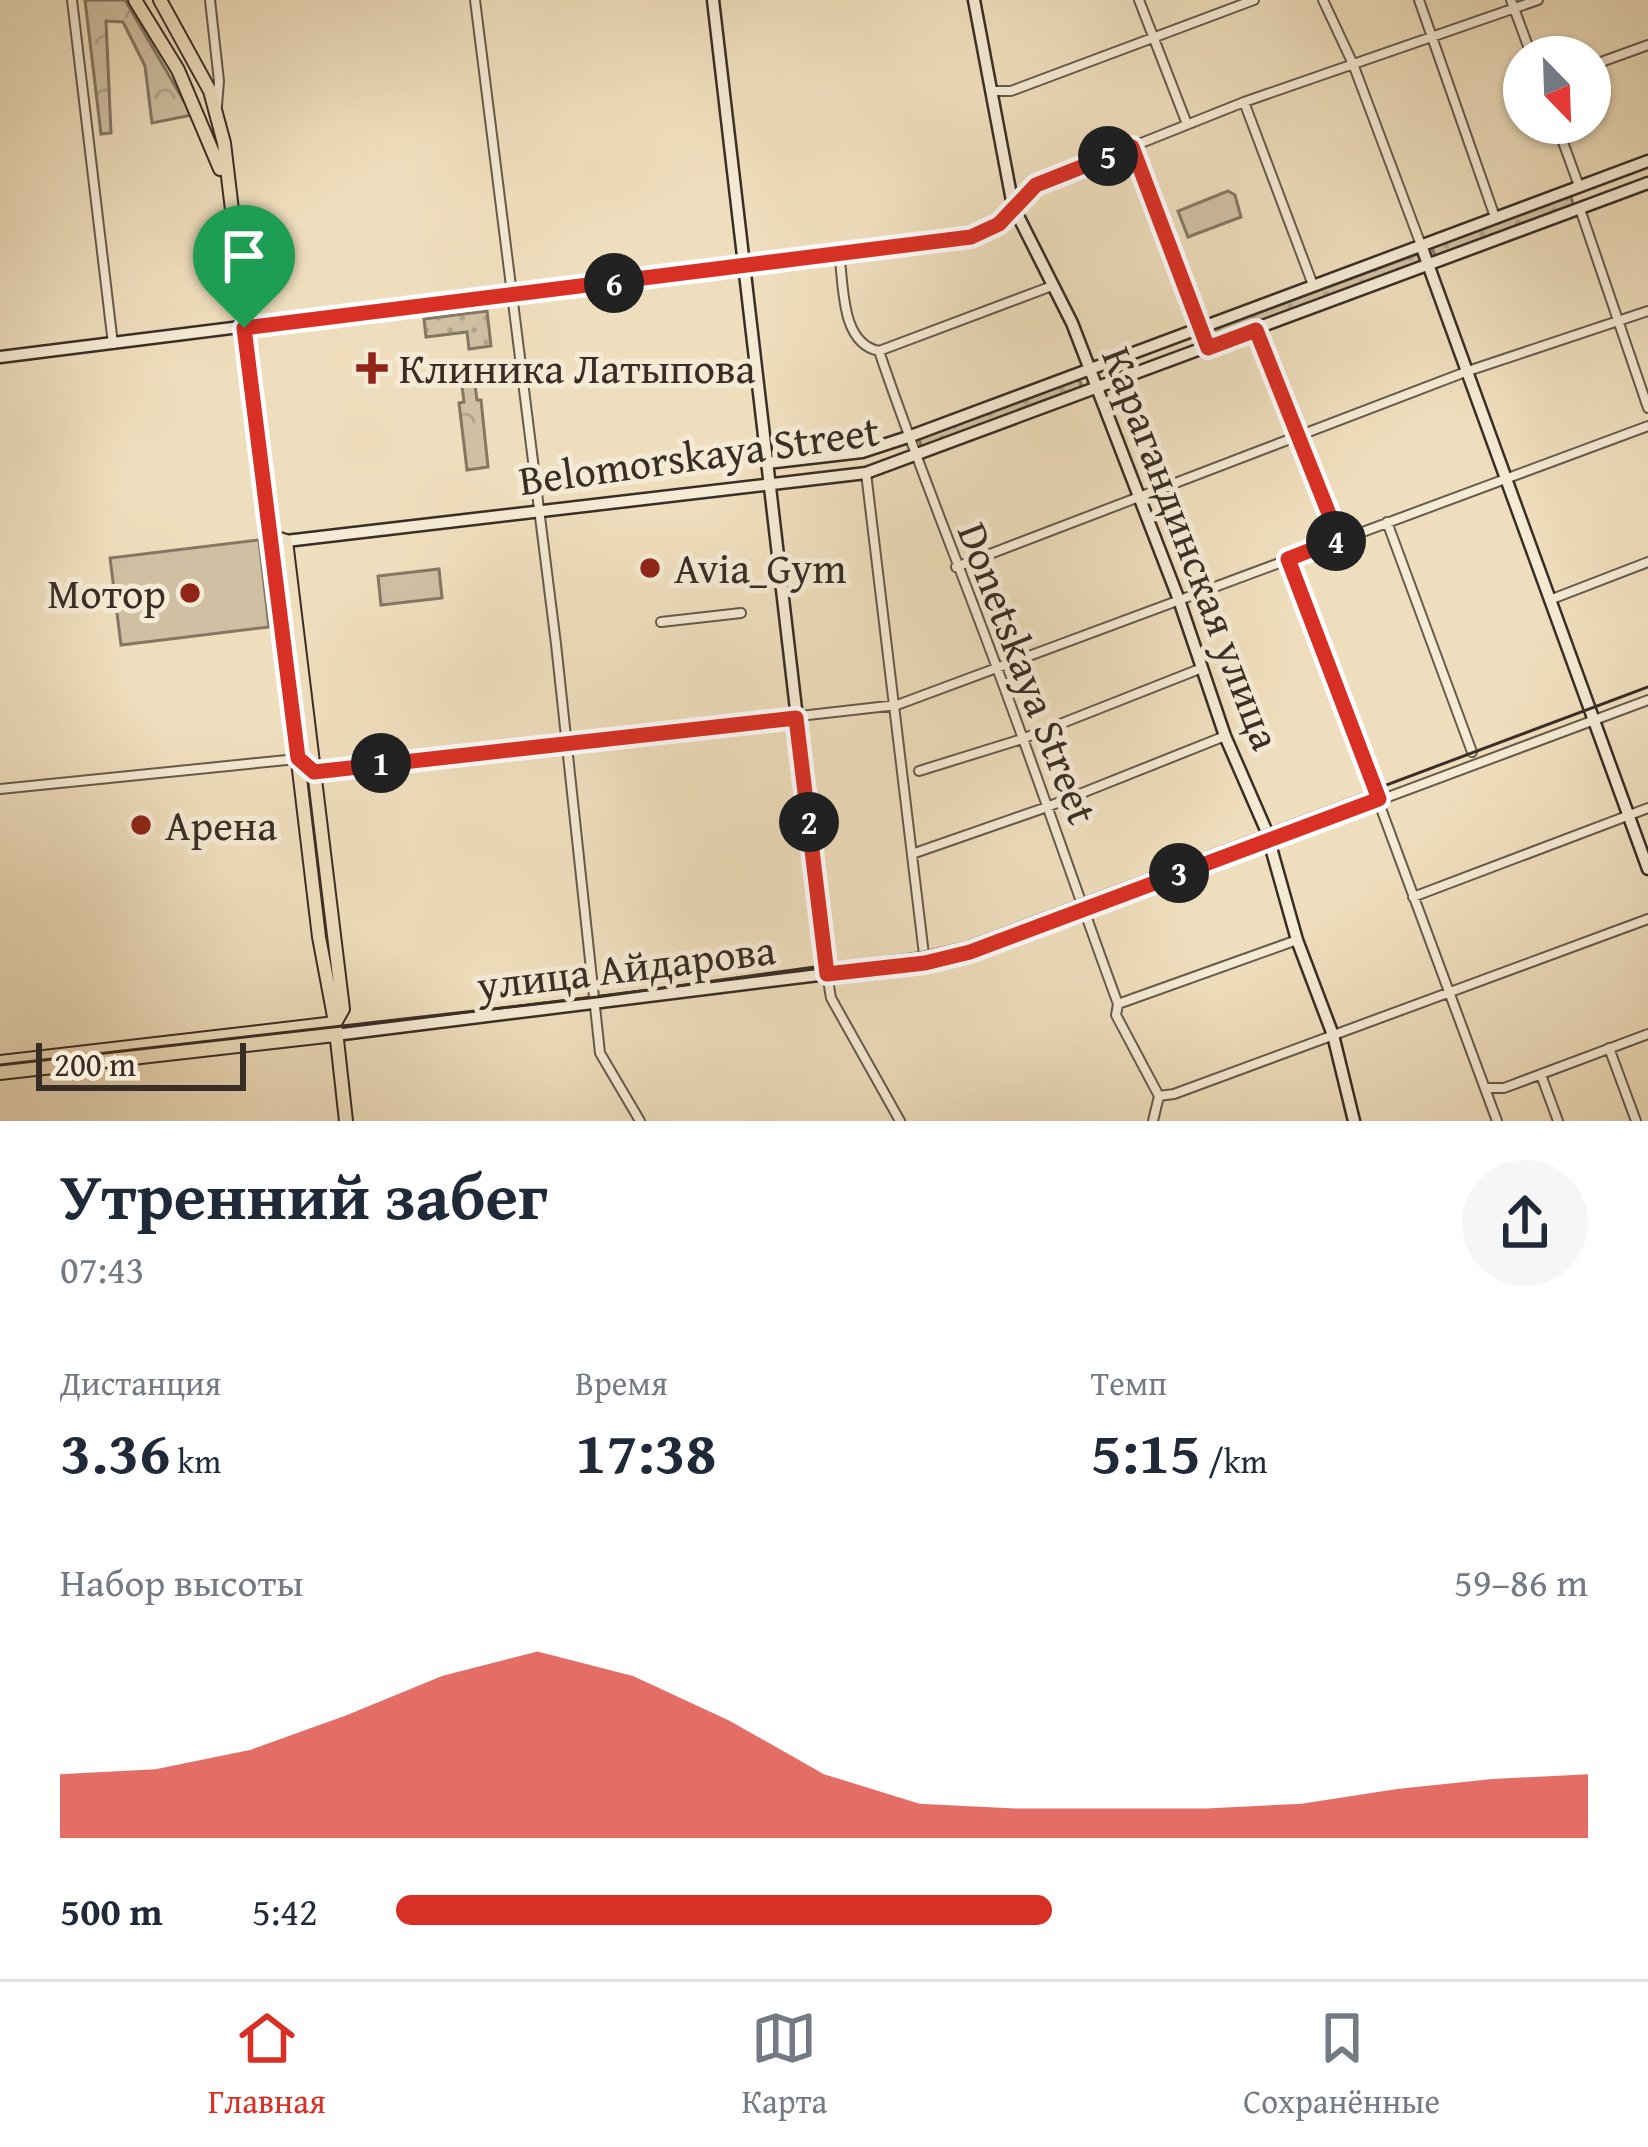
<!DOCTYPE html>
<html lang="ru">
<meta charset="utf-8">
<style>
:root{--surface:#fff;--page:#f6f6f7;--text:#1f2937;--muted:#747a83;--line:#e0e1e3;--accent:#d93025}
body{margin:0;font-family:"Gentium Book Plus",serif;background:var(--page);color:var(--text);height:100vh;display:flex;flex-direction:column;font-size:45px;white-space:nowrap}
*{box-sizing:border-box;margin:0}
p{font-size:39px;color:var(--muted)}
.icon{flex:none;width:66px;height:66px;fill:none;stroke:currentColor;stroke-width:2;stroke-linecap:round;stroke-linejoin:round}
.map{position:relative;height:1121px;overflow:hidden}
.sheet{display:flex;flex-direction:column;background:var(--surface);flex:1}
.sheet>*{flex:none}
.needle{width:78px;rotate:157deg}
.tools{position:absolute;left:1503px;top:36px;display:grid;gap:24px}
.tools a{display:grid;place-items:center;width:108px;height:108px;border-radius:50%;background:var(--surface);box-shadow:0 3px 9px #0004;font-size:60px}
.scale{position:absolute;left:36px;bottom:30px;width:210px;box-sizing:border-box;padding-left:12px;border:6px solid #392e25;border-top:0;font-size:33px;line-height:42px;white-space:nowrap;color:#392e25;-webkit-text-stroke:9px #f5ead4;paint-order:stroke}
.pin{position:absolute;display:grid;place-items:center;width:102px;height:102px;color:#fff;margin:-123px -51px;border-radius:50% 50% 50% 0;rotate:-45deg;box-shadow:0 0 12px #0007}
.pin .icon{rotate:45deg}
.km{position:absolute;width:60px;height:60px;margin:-30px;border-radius:50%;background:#222;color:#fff;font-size:33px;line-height:60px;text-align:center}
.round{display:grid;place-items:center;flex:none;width:126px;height:126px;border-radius:63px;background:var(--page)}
.summary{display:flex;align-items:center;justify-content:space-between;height:204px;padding:0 60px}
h1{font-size:66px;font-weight:700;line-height:90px}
.stats{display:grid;grid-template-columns:repeat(3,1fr);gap:18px;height:204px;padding:12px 60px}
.stats div{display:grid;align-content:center}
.stats b{font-size:60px;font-weight:700}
.stats small{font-size:33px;font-weight:400}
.stats p{font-size:33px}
.chart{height:336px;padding:24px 60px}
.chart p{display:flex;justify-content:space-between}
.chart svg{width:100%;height:216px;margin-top:12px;fill:var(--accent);opacity:.7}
ul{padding:0 60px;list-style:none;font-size:39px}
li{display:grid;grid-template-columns:192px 144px 1fr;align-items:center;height:90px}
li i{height:30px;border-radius:15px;background:var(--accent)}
.dock{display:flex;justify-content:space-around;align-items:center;height:168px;border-top:3px solid var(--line);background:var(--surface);font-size:33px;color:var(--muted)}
.dock a{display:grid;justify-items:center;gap:6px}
.dock .current{color:var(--accent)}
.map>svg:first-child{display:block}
.grass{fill:url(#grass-dots);stroke:#847764;stroke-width:3}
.forest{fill:url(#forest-crowns);stroke:#847764;stroke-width:3}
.pitch{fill:#d0c0a3;stroke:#847764;stroke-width:3}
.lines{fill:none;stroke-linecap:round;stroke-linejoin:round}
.street-casing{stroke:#665a4b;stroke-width:12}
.secondary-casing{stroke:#392e25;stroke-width:15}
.primary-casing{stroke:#392e25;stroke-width:16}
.street{stroke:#f5ead4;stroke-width:8}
.secondary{stroke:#f5ead4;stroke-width:10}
.primary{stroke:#efdebd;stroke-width:12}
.tram{stroke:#392e25;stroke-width:3}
.route-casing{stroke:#fff;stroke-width:24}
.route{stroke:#d93025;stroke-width:15}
.poi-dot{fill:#8f2418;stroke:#f5ead4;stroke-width:4.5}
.labels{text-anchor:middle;stroke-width:10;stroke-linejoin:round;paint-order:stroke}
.poi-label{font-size:42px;fill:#392e25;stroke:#f5ead4;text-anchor:start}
.street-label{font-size:42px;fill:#392e25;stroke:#f5ead4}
</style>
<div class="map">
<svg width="1648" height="1121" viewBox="0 0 1648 1121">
<defs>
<pattern id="grass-dots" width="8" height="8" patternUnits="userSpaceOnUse" patternTransform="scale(3)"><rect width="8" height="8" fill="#d0c0a3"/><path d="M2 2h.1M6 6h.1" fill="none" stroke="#b3a58c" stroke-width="1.8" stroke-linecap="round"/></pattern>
<pattern id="forest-crowns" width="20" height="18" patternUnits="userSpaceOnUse" patternTransform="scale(3)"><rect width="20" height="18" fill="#d0c0a3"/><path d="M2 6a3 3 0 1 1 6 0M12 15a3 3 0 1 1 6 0" fill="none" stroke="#b3a58c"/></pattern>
</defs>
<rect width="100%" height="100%" fill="#efdebd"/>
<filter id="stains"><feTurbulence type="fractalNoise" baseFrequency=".00167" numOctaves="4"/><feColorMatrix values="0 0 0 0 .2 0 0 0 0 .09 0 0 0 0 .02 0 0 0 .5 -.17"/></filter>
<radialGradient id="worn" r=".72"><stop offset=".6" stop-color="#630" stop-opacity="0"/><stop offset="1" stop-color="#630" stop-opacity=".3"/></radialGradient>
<path class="grass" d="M1570 194 1574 207 1436 258 1431 246Z
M1420 253 1424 262 1212 340 1209 331Z
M487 311 491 346 469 349 467 332 426 337 424 319Z
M1077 379 1081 383 1080 390 922 448 919 439Z"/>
<path class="forest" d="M85 0H125L192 115 152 123 145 66 123 22 106 21 111 133 101 134Z
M474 377 477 400H481L488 467 467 470 459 403 464 402 461 378Z"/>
<path class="pitch" d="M1228 191 1235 195 1241 217 1188 237 1178 211Z
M259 540 269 627 121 645 110 558Z
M439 569 442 598 381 605 378 576Z"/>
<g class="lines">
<defs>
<path id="street" d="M72 0 113 344
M210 0 219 81 217 106
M475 0 556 644 600 1053 640 1121
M1139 0 1187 124
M1323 0 1353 64 1421 245
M1419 0 1495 217
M1511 0 1532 57
M1590 66 1648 45
M991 91H1011L1254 0
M1244 102 1313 285
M1556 123 1579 186
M1132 147 1208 348
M1580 209 1648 408
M839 252C844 285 840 343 879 351 915 458 958 562 997 668 1039 780 1077 893 1118 1004L1116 1015 1159 1096 1153 1121
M744 264 971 237 999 224 1036 185 1244 102 1538 0
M1256 330 1339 539
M879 351 1052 286
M866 473 925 963
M1387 522 1472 752
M1288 558 1497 1121
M956 567 1468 371 1648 311
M1552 599 1648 562
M661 622 741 613
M314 771 897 705 1648 426
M919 771 1022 739 1202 668
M0 789 297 759
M912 854 1047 807 1225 736
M1413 897 1648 808
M1118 1004 1297 940
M1609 1048 1636 1121
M1541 1075 1558 1121
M1486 1088H1504L1648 1034
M1159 1096 1174 1094 1648 919
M900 1121 831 998 827 974 925 963 970 953 1648 700"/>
<path id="secondary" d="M974 0 1013 206 1072 323 1179 600 1225 736 1266 830 1297 940 1333 1035 1354 1121
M1421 245 1648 869
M0 357 744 264
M767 463 862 452 908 437 1648 161
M286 541 866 473 1648 183
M335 1035 827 974 713 0"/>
<path id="primary" d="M135 0 178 70 220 169
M160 0 210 91 224 143 319 937 335 1022 346 1121
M270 536 286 541 343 1009 335 1023
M0 1062 335 1023
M0 1073 335 1035"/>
</defs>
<use href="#street" class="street-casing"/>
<use href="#secondary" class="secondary-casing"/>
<use href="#primary" class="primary-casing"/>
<use href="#street" class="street"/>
<use href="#secondary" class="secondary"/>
<use href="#primary" class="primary"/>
<path class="tram" d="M0 1065 597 997 924 952 967 942 1648 687"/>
</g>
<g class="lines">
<defs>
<path id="route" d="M1132 147 1208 348 1256 330 1339 539 1288 559 1379 799 970 952 925 963 827 974 796 718 314 772 298 758 244 328 971 237 999 224 1036 185Z"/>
</defs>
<use href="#route" class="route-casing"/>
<use href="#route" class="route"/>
</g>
<g class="poi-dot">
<path d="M366 350h12v12h12v12h-12v12h-12v-12h-12v-12h12z"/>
<circle cx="650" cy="568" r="12"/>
<circle cx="190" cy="593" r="12"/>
<circle cx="141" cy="825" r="12"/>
</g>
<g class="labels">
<g class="poi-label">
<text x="399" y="383">Клиника Латыпова</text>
<text x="674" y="583">Avia_Gym</text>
<text x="166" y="608" text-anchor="end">Мотор</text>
<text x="165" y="840">Арена</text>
</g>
<g class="street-label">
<text transform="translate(699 455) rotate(-8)" y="15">Belomorskaya Street</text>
<text transform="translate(1192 548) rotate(69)" y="15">Карагандинская улица</text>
<text transform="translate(1028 673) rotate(69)" y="15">Donetskaya Street</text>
<text transform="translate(626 967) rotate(-7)" y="15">улица Айдарова</text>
</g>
</g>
<rect width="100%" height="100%" filter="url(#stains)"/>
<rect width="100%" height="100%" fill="url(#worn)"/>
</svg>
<div class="tools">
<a><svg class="needle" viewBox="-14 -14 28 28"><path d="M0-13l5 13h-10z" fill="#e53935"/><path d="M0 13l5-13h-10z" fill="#747a83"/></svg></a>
</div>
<div class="scale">200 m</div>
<div class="pin" style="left:244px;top:328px;background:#1e9e55"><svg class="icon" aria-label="arrive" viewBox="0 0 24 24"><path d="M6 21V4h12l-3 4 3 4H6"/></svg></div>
<b class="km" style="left:381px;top:763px">1</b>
<b class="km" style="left:809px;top:822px">2</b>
<b class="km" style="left:1179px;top:873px">3</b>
<b class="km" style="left:1336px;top:541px">4</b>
<b class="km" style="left:1108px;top:156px">5</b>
<b class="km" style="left:614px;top:283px">6</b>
</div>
<section class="sheet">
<div class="summary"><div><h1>Утренний забег</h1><p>07:43</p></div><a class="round"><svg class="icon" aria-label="share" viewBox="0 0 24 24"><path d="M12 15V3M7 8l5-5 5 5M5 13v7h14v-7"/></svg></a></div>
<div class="stats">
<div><p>Дистанция</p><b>3.36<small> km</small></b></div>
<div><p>Время</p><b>17:38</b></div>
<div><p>Темп</p><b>5:15<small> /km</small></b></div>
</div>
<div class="chart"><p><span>Набор высоты</span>59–86 m</p>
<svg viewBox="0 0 160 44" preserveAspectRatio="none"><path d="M0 44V31L10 30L20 26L30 19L40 11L50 6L60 11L70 20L80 31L90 37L100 38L110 38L120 38L130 37L140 34L150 32L160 31V44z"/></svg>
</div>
<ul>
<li><b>500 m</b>5:42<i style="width:55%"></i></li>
</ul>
</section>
<nav class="dock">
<a class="current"><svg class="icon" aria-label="home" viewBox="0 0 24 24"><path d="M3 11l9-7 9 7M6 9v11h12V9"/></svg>Главная</a>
<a><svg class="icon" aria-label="map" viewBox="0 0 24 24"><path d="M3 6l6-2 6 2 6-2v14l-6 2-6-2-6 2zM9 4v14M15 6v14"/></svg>Карта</a>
<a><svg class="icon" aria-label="saved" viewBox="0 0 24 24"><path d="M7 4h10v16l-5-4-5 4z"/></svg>Сохранённые</a>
</nav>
